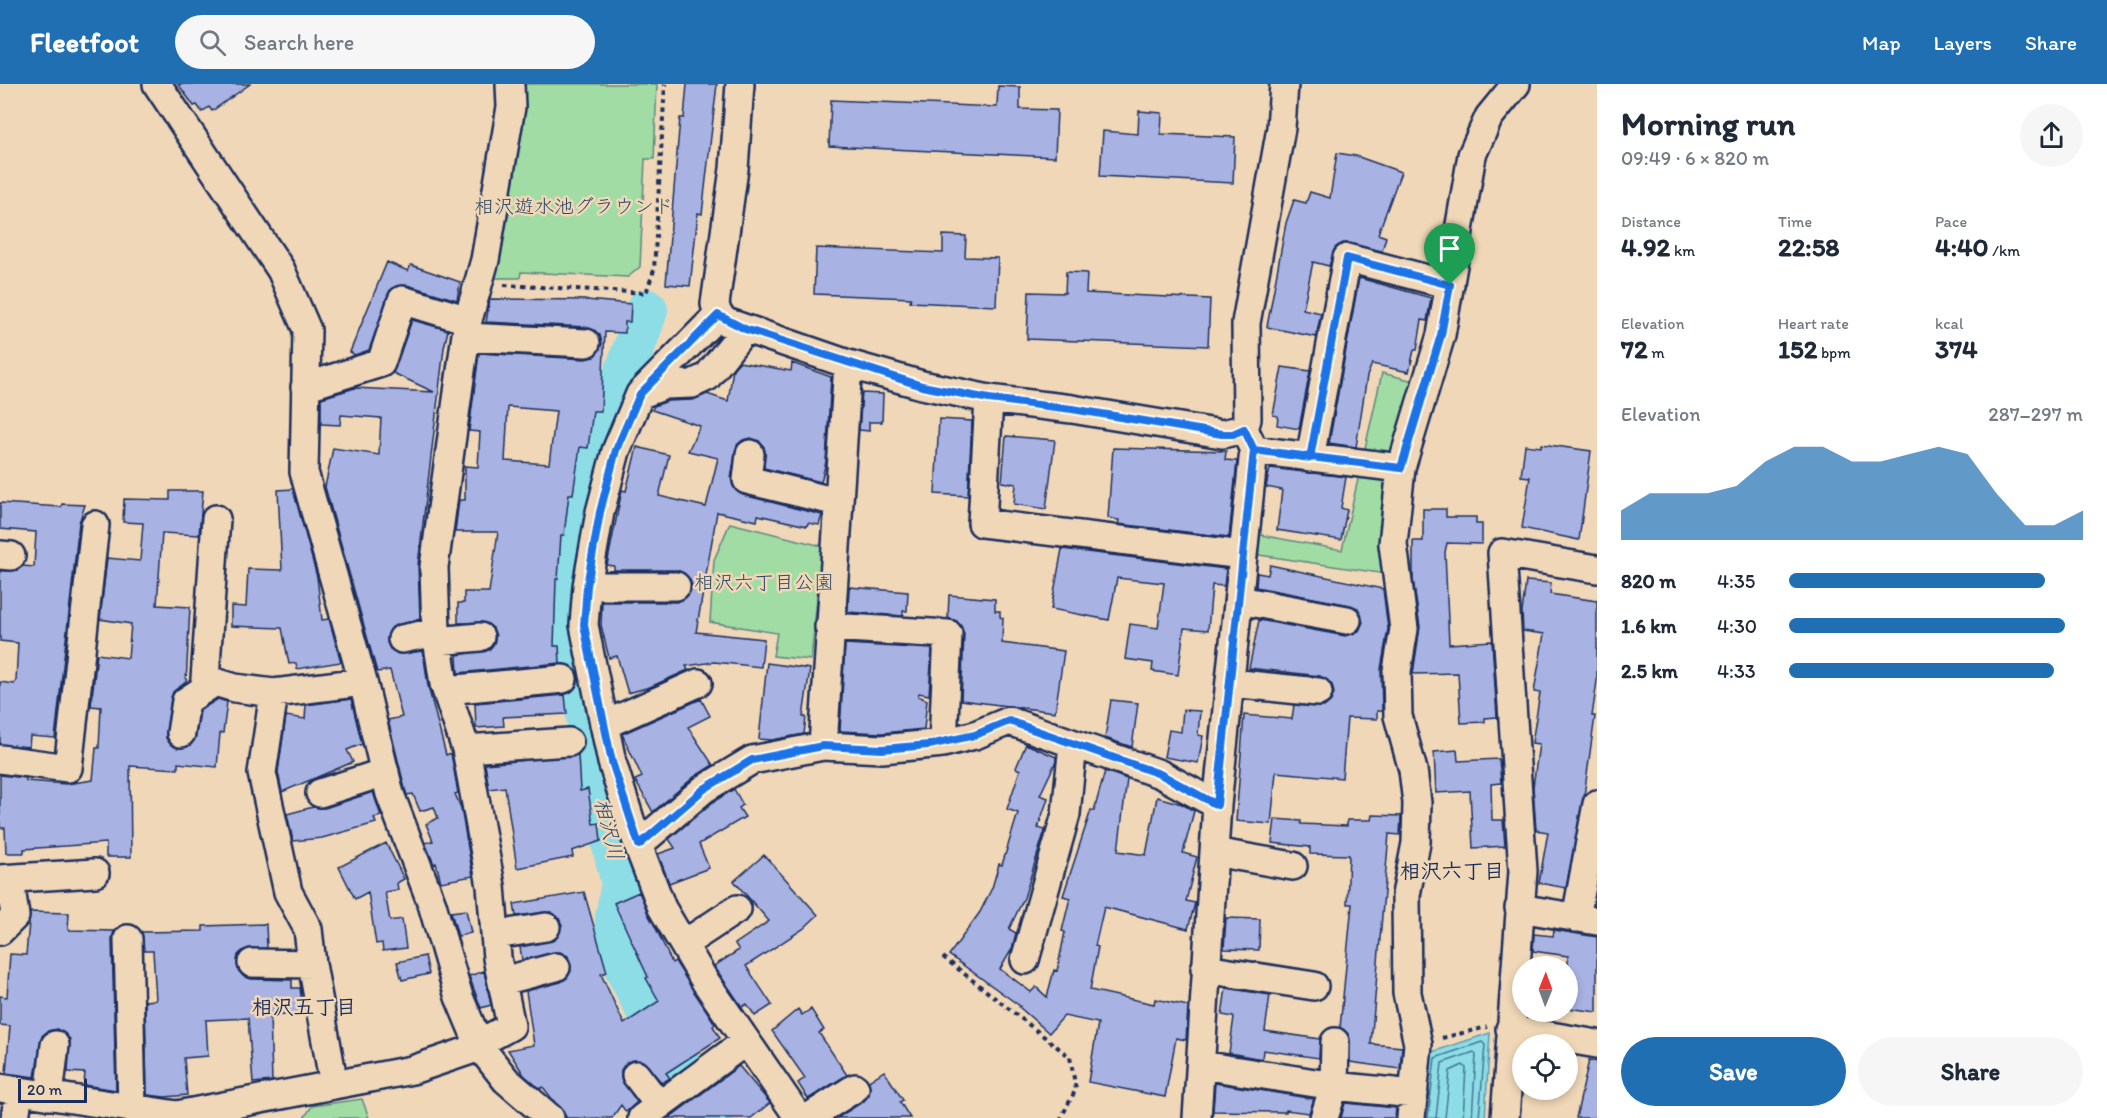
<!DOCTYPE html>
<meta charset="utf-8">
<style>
:root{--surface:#fff;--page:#f6f6f7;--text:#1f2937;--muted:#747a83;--accent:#1f6fb2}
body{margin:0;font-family:Itim,"Klee One",sans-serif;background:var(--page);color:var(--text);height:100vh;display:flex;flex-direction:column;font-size:22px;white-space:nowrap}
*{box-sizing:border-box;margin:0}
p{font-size:20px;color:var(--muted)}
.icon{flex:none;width:33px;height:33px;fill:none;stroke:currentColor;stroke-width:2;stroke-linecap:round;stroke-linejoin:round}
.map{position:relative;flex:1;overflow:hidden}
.drawer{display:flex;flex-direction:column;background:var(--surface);width:510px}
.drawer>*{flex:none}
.needle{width:39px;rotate:1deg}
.buttons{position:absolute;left:1512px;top:872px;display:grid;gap:12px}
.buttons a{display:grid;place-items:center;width:66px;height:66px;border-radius:50%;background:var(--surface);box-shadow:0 3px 9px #0003;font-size:30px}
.scale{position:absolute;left:18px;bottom:15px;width:69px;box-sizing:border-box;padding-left:6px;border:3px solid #1b2f5e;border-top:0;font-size:16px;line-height:21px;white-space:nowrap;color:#1b2f5e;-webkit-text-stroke:4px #f0d7b7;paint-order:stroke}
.pin{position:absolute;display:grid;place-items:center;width:51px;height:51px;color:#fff;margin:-62px -26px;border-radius:50% 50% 50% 0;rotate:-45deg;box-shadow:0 0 6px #0007}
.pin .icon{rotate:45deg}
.round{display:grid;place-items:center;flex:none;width:63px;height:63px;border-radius:32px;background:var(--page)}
.headline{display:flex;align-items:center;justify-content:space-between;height:102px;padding:0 24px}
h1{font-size:33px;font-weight:700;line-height:45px}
.stats{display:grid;grid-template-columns:repeat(3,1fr);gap:9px;height:102px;padding:6px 24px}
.stats div{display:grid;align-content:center}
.stats b{font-size:26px;font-weight:700}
.stats small{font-size:16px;font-weight:400}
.stats p{font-size:16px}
.chart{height:168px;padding:12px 24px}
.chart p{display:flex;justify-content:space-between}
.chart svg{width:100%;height:108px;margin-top:6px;fill:var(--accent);opacity:.7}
.primary-button{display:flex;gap:12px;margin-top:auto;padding:12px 24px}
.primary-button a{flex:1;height:69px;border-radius:36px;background:var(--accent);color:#fff;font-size:24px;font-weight:700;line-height:69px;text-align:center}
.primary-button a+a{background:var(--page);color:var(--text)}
ul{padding:0 24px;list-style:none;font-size:20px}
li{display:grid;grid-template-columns:96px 72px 1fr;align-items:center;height:45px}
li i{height:15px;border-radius:8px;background:var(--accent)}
header{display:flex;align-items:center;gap:36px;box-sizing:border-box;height:84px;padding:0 30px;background:var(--accent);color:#fff}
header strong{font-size:28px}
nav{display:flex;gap:33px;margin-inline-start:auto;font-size:21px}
.search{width:420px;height:54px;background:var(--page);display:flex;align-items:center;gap:15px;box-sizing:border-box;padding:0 21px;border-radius:33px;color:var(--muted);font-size:22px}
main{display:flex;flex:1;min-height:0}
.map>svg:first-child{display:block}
.green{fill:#a0dca3;stroke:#5e8680;stroke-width:1.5}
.water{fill:#8cdde6;stroke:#5f97b0;stroke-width:1.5}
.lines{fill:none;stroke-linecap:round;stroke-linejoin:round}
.shore{stroke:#487594;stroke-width:1.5}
.river{stroke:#8cdde6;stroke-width:42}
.building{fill:#a8b3e3;stroke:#1b2f5e;stroke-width:1.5;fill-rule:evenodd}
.minor-casing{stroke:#1b2f5e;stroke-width:32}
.path{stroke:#1b2f5e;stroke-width:4;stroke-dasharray:4.5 4.5;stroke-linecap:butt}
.minor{stroke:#f0d7b7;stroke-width:27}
.route-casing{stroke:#fff;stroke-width:12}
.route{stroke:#1a73e8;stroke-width:8}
.labels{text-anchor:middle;stroke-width:5;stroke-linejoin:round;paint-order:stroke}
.park-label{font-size:20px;fill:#2f4968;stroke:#f0d7b7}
.water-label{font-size:21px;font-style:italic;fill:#2c4972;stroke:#f0d7b7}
.neighbourhood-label{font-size:21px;font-weight:bold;fill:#1b2f5e;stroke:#f0d7b7}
</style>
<header>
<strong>Fleetfoot</strong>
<div class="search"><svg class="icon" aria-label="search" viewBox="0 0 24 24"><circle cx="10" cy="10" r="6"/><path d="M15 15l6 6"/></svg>Search here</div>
<nav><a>Map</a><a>Layers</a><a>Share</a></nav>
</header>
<main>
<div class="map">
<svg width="1597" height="1034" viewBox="0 0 1597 1034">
<rect width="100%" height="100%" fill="#f0d7b7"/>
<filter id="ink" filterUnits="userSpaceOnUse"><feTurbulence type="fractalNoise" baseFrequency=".0167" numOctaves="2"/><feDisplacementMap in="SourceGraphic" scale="12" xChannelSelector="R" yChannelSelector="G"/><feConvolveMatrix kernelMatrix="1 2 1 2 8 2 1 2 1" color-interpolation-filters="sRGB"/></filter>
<g filter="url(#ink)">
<path class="green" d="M521 0H657L654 75H645L640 183 628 193 521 188 520 194H491Z
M1382 289 1418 298 1386 490 1253 470 1255 450 1342 466Z
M730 439 822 462 811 576 773 572 777 549 710 538 714 476Z
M362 1015 369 1034H304L312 1022Z"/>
<path class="water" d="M1490 949 1485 1034H1422L1429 969Z"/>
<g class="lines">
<path class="shore" d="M1428 1034 1435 974 1482 958 1485 961 1479 1034
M1436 1034 1442 979 1474 968 1476 971 1472 1034
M1445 1034 1450 987 1463 981 1466 984 1463 1034"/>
<path class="river" d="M647 226 597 370 568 524 569 559 582 603 600 709 622 799 616 834 615 864 651 935 713 1034"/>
</g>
<path class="building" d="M178 0H250L212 27 209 23 202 28 197 21 194 22Z
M687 0H717L702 130 698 129 690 202 666 200 680 34H684Z
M998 2 1020 3V25L1057 26 1055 73 829 62 831 16 997 23Z
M1139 27 1162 29 1161 50 1235 53 1233 99 1100 92 1103 47 1138 50Z
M1337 69 1356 72 1401 88 1378 150 1386 153 1382 167 1343 159 1335 164 1329 182 1313 178 1303 225 1321 229 1316 253 1267 243 1286 139 1294 116 1306 119 1310 108 1330 114Z
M943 151 966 152 965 173 998 174 996 222 910 218 911 214 814 210 816 164 943 169Z
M387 178 408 187 411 181 460 198 457 216 407 201 392 204 369 266 355 271 350 268Z
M1066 188 1087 189 1086 209 1210 215 1208 262 1027 255 1029 208 1065 209Z
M1359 194 1431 214 1427 237 1422 236 1417 266H1414L1409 288 1372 280 1367 292 1356 363 1329 359Z
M490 215 586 216 631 220 630 238H625V249L605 248 601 327H593L588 364 580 363 573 410H569L564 451H561L558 495H556L554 562H559L560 579 458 589 457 571 489 566 496 552 493 544 486 539H458V519H464V508H489L498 448H455L459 416H465V382L478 383 480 348 469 347 479 269 585 275 594 273 602 260 600 251 587 243 486 238ZM508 323 556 327 549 380 505 377Z
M412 236 448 246 444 264 418 481 420 535 392 543 387 558 390 565 398 570 423 567 428 602 446 671 451 669 458 709 455 710 461 724 473 792 441 798 436 779 434 780 425 759 433 757 426 740 438 734 434 723 420 727 413 710 407 711 405 705 388 636 402 633 390 586 377 588 325 403 333 364 379 371 381 334 341 331 340 341 321 340V314L355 304 434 308 393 289Z
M739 278 791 287 792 279 831 293 826 378 821 398 764 384V363L759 357 751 354 743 356 737 361 731 394 733 402 743 411 822 431 819 441 808 439 807 442 758 431 757 437 717 428 696 548 764 555 761 583 714 578 686 582 688 586 650 603 628 609 617 572 609 574 601 541 602 518H677L689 510 692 501 684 489 677 486H614V482L607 481 622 406 626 407 637 363 669 371 659 412 706 423 718 374 688 367 700 342 652 326 654 322 668 317 693 316 707 310 728 317 733 285Z
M1282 283 1310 287 1299 345 1277 341 1278 332 1273 331Z
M862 309 883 310 882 338H869V347L859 346Z
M939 335 972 337 968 412 935 410Z
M1006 352 1055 356 1046 425 1014 420 1016 400 1002 398Z
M1541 360 1591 367 1579 456 1522 444 1530 393 1521 392 1525 361 1541 363Z
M1113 364 1226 367 1225 376 1237 377 1229 453 1118 440 1119 436 1108 434Z
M1270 384 1346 393 1341 424 1347 426 1341 456 1277 446 1282 406 1266 403Z
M293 405 317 493 322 536 329 535 341 578 297 585 296 579 289 580 282 544 231 542V522L246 523 248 485 282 486 278 406Z
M170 407H203L199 451 162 449 157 521 190 523 186 598 173 608 171 614 166 654 171 661 178 664 187 663 196 652 200 626 218 615 227 618 223 649H220L217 683 178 679V685L130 682 131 773H106V759L24 765V769H6L5 744H0V691L26 694V697L66 700 93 696 96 664H99L101 623 91 622 97 570 128 574 131 540 100 535 107 474 140 477 143 439 123 438 124 415 170 416Z
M0 419 61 423 62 420 85 421 79 439 55 654 30 652 29 663 0 660V598L14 600 16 597 18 559 0 557V487L17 486 23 482 34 483 36 448 0 445Z
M1423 425H1446V433H1476V440H1482V460L1447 459 1445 468 1449 560 1492 557 1497 633 1485 634V638L1461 639 1458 589 1413 590 1420 543 1413 495V457H1423Z
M1062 465 1226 485 1224 502 1212 501 1208 546 1184 544 1178 591 1152 587 1153 579 1125 575 1130 540 1158 544 1164 499 1117 494 1109 536 1051 525Z
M1270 481 1383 505 1388 545 1381 585 1382 627H1377V635L1347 634 1342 694 1276 688 1271 740 1236 737 1244 631 1292 635 1294 621 1324 623 1331 617 1334 609 1332 601 1320 592 1249 584 1259 536 1345 552 1359 547 1363 538 1358 524 1350 521 1256 503 1257 489 1268 491Z
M1526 497 1551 499 1550 510 1597 517V597L1592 632H1595L1584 712 1566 804 1539 799 1548 748 1536 746 1533 703 1539 660 1532 659 1540 609 1534 608 1544 550 1523 547 1522 528Z
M849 503 908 508 907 527H903V532L848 528Z
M949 511 995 515V527H1000V533L1003 534 1002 559 1064 567 1055 628 961 616 964 550 957 537 948 534Z
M845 560 932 565 929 611 919 609 918 612 927 616 924 645 882 649 840 647Z
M767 579 810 585 803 633H806L804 650 772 656 759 655Z
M565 611 567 630 503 633 504 642 476 644 475 619Z
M351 615 362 660 347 666 353 678 282 708 278 688 286 632 305 635 306 621Z
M701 615 710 632 688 643 713 681 694 693 653 728 635 696 642 693 622 650Z
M1111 616 1138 619 1132 663 1105 654Z
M1183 626 1200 627 1198 651 1203 652 1198 679 1164 673 1169 646 1181 648Z
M1026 660 1056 673V677L1040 711 1048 714 1038 744 1045 746 1024 814 1009 845 1016 849 1012 865 1000 885 1031 908 1036 903 1047 913 1054 886 1057 887 1065 848 1062 847 1070 814 1063 812 1091 726 1094 727 1105 687 1127 695 1118 767 1146 771 1157 713 1182 720 1194 727 1183 769 1197 773 1186 817 1195 819 1188 845 1104 823 1095 862 1098 863 1090 906 1154 920 1155 915 1188 922 1186 956 1176 954 1165 1013 1088 998 1098 939 1064 932 1049 949 1019 923 1020 922 949 871 980 828 992 804 999 780 1002 781 1018 729 1007 725 1020 686 1016 684Z
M1457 666 1458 677 1499 675 1501 699 1491 700 1492 736H1503L1505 762 1473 764 1470 707 1436 709 1434 668Z
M578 671 580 707 588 705 593 740 599 739 601 757 572 767 573 773 517 784 505 703 489 705 485 680Z
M734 705 743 721 739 724 745 733 699 760 709 784 669 799 658 770 675 764 669 755 713 718Z
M373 708 381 732 374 734 376 739 322 754 293 757 287 730 313 723 325 724Z
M1372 731 1401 732 1400 751 1389 750 1371 960 1402 963 1400 985 1350 978 1349 951 1340 944 1352 820H1347L1349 771 1310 770V763L1272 759 1275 735 1301 737V740L1347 742V736H1371Z
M386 759 404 795 397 799 398 806 385 808 390 837 402 835 406 864 383 867 382 859 376 860 368 808 355 815 339 783Z
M764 771 818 831 803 845 746 882 772 921 755 932 747 920 742 923 714 882 739 866 735 860 769 837 734 797Z
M584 808 607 888 601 890 624 940 659 917 646 894 648 893 614 819 639 808 672 879 675 877 715 940 713 942 720 954 666 989 670 994 662 999 643 977 627 978 621 986V994L637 1018 626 1028 621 1021 612 1034H567L543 1003 540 1005 524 991 508 966 534 961 526 907 561 898 567 894 571 887 568 872 560 868 522 876 520 863 555 856 562 841 558 833 551 828 516 832 514 820Z
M466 826 471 849 458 852 451 828Z
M30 828 69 829 68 846 114 847 112 855 116 1006 84 1001 85 989 68 988 70 955 57 945 48 947 42 952 35 993 6 989 10 942 0 941V912L7 913 10 870 26 871Z
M1226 834 1260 835 1259 866 1224 865Z
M266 840 267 864 244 866 238 871V886L243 892 251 895 292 896V904H300L303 929 270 931 272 997 253 999 248 934 206 936 208 972 184 974 187 1011 165 1013 147 1011 145 917 156 916 153 867H144L142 848 203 847V842Z
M1554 846 1597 853V928L1568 924V872L1533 867 1534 850 1553 852Z
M425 872 429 890 402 896 397 878Z
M484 887 491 921 481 924 469 892Z
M1226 904 1270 911 1265 947 1320 955 1319 974 1263 966 1262 975 1229 969 1234 933 1222 931Z
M798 925 802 931 811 925 824 946 819 949 847 991 808 1015 798 999 805 994 772 947Z
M1589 976 1597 977V1034H1576Z
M739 982 770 1019 751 1034H669Z
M884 987 903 1016 900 1018 910 1034H837L864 1017 869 1011V997Z
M1215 999 1314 1015 1309 1029 1286 1026V1028L1213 1027Z
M1345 1019 1396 1024 1395 1034H1341Z"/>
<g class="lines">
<defs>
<path id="minor" d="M157 0 281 186 307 246 304 388 363 598 390 710 432 820 459 913 480 963 506 996 550 1034
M740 0 734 85 715 220 718 231 726 238 848 280 922 301 989 315 1072 325 1222 350 1244 345 1247 335 1246 239 1281 44 1284 0
M466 253 586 259
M305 303 381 279 402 216 468 236
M641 310 665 301 692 300 707 293 745 245
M989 315 982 439 1243 471
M1254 366 1401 384
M750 370 747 396 837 418
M1310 374 1347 174 1450 201
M216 435 205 595 235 604 274 609 363 598
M0 471 11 472
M587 502H676
M1239 516 1347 536
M829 543 948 550 943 659
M402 555 436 548
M437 557 480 553
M1231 599 1318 608
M446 606 563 595
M274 609 262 689 288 808 308 845 312 880
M604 641 698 599
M181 649 186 617 215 598
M823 662 848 280
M466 665 569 658
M0 675 68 684 95 441
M320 709 385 688
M1217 721 1254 366 1244 345
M638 761 612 678 593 586 584 541 587 502 600 428 616 367 640 310 718 231
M1214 768 1293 782
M0 795 95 789
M1519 824 1597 837
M1576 834 1597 720
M0 847 15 832 10 796
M496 851 546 843
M128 855 132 1024
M684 860 737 825
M1025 876 1066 730 1073 660
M252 879 312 880 334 1001
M1205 885 1314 902
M503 897 556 883
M1510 945 1597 960
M1201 981 1334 1002 1414 1010
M636 991 659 1021
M0 1004 177 1031 412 986 480 963 487 955 511 942 497 874 491 802 466 665 444 600 436 548 434 483 468 236 485 176 511 23 510 0
M49 1012 55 961
M15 1034 19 1007
M642 1034 745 958
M799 1034 705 897 662 824 638 761 704 705 752 676 823 662 882 665 943 659 975 651 1009 637 1160 690 1217 721 1197 1034
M808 1034 855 1004
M1324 1034 1334 1002 1335 958
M1411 1034 1418 960 1407 909 1406 811 1416 759 1417 719 1413 686 1398 632 1397 587 1404 545 1393 460 1401 384 1441 251 1472 71 1489 33 1516 0
M1505 1034 1523 787 1502 469 1597 485"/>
</defs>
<use href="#minor" class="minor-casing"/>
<path class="path" d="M504 201 646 209 654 186 665 0
M943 873 1070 973 1076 1005 1061 1034
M1442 954 1487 943"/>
<use href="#minor" class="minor"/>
</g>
</g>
<g class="lines" filter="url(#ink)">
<defs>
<path id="route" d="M1450 201 1441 251 1401 384 1254 366 1244 345 1233 350H1222L1072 325 989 315 922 302 745 245 718 231 640 310 616 366 600 428 587 502 584 541 593 586 612 678 639 761 704 705 752 676 823 662 882 665 929 661 975 651 1009 637 1160 690 1217 721 1254 366 1310 374 1347 174 1450 201"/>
</defs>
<use href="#route" class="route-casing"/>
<use href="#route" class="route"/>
</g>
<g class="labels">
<g class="park-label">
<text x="574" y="129">相沢遊水池グラウンド</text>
<text x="764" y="505">相沢六丁目公園</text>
</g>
<g class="water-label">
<text transform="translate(609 745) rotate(76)" y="7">相沢川</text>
</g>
<g class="neighbourhood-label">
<text x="1452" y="794">相沢六丁目</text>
<text x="304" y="930">相沢五丁目</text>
</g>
</g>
</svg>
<div class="buttons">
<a><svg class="needle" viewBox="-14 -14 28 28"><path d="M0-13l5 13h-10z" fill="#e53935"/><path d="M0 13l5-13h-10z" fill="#747a83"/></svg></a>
<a><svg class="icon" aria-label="locate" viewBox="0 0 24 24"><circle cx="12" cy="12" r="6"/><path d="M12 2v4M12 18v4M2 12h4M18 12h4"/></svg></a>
</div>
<div class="scale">20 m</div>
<div class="pin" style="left:1450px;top:201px;background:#1e9e55"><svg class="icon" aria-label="arrive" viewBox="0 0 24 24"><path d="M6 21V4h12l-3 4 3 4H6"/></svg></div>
</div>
<section class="drawer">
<div class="headline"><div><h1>Morning run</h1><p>09:49 · 6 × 820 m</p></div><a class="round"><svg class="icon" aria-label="share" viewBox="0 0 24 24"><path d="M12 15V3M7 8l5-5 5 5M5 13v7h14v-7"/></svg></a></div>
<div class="stats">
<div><p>Distance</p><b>4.92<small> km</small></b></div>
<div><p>Time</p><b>22:58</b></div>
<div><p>Pace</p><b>4:40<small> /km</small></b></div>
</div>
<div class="stats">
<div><p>Elevation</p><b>72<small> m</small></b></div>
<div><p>Heart rate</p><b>152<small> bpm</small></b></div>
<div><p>kcal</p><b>374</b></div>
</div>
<div class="chart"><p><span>Elevation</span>287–297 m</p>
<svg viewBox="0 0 160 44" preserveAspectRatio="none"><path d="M0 44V32L10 25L20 25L30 25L40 22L50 12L60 6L70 6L80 12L90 12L100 9L110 6L120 9L130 25L140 38L150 38L160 32V44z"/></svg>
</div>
<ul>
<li><b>820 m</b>4:35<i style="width:87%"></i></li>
<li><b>1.6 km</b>4:30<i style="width:94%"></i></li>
<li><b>2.5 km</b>4:33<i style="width:90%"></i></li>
</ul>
<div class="primary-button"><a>Save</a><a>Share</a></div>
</section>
</main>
